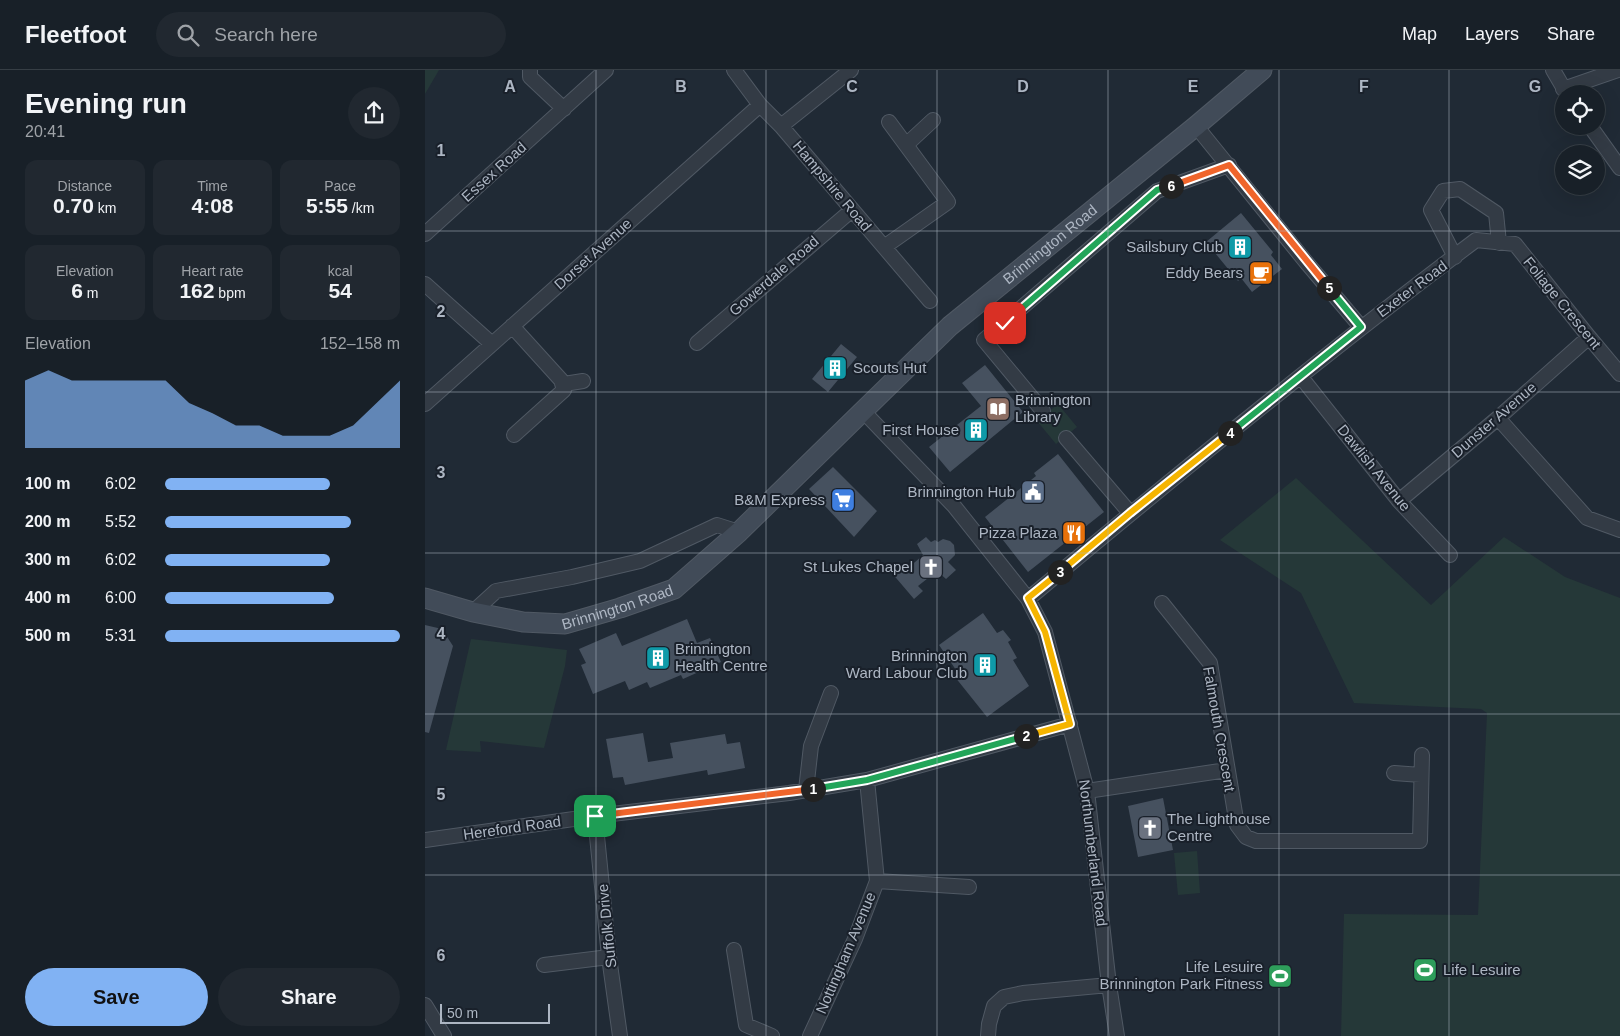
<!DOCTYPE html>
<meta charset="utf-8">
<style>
:root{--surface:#182028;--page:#212830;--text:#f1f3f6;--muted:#9fa3a8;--line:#363e45;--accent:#81b2f3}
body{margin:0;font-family:Arial,sans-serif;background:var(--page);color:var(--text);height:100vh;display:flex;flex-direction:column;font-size:19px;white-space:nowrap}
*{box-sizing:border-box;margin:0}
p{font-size:16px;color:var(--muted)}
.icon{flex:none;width:28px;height:28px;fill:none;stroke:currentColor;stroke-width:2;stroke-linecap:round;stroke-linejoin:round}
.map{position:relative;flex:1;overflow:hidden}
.details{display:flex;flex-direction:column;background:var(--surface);width:425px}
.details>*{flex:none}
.controls{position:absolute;left:1130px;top:15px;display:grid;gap:10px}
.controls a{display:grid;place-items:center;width:50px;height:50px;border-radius:50%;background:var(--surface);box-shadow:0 5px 20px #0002,0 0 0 1px var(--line);font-size:25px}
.scale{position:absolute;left:15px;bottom:12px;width:110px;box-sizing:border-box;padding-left:5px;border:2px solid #adb6c3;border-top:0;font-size:14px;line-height:18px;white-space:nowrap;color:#adb6c3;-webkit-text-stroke:4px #19202a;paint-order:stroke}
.pin{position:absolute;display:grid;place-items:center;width:42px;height:42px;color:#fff;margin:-21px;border-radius:10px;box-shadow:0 2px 8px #0006}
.km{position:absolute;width:25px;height:25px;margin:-12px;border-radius:50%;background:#222;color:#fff;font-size:14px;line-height:25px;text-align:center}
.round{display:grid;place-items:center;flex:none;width:52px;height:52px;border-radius:26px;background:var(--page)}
.overview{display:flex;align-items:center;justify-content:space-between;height:85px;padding:0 25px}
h1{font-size:28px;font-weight:600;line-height:38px}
.metrics{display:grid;grid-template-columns:repeat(3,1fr);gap:8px;height:85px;padding:5px 25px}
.metrics div{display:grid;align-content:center;border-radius:12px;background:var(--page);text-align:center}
.metrics b{font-size:21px;font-weight:600}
.metrics small{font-size:14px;font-weight:400}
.metrics p{font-size:14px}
.chart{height:140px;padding:10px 25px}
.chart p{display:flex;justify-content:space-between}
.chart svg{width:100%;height:90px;margin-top:5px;fill:var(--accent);opacity:.7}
.cta{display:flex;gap:10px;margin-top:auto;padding:10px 25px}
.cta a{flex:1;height:58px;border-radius:30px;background:var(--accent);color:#111;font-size:20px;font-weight:600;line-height:58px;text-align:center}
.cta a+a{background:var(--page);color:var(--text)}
ul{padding:0 25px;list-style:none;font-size:16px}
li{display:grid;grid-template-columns:80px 60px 1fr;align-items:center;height:38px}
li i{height:12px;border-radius:6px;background:var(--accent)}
header{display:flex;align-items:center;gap:30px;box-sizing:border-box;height:70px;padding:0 25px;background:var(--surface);border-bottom:1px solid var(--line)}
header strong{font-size:24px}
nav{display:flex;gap:28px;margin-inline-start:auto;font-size:18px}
.search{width:350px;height:45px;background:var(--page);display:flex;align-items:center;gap:12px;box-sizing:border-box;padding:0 18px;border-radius:28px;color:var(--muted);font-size:19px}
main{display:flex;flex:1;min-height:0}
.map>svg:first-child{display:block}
.green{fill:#253838}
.building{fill:#46515f}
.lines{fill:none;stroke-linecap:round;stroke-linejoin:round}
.street-casing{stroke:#505964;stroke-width:16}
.secondary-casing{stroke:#505964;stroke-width:21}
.street{stroke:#333b45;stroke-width:14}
.secondary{stroke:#414b58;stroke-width:19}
.split-1-casing{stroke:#fff;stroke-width:10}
.split-2-casing{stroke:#fff;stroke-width:10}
.split-3-casing{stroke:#fff;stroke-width:10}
.split-4-casing{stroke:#fff;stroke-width:10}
.split-5-casing{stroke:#fff;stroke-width:10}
.split-6-casing{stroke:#fff;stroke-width:10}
.split-7-casing{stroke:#fff;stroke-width:10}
.split-1{stroke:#f0652b;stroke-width:6}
.split-2{stroke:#22a559;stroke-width:6}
.split-3{stroke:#f5b400;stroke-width:6}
.split-4{stroke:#f5b400;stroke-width:6}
.split-5{stroke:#22a559;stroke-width:6}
.split-6{stroke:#f0652b;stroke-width:6}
.split-7{stroke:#22a559;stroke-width:6}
.grid{fill:none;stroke:#adb6c3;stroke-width:1;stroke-opacity:0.55}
.labels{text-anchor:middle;stroke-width:4;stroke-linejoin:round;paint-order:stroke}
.street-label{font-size:15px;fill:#adb6c3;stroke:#19202a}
.poi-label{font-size:15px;fill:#adb6c3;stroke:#19202a;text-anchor:end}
.grid-label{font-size:16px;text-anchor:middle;font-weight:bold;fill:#adb6c3;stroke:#19202a;stroke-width:4;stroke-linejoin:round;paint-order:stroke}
</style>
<header>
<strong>Fleetfoot</strong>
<div class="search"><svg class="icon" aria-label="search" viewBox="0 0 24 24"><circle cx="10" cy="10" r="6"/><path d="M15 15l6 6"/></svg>Search here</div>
<nav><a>Map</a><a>Layers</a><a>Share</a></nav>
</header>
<main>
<section class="details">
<div class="overview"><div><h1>Evening run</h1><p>20:41</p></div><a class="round"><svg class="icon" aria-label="share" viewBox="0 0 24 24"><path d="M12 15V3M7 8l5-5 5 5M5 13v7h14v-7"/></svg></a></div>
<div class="metrics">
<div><p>Distance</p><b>0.70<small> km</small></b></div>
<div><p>Time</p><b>4:08</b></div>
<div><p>Pace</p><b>5:55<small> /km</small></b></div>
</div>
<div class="metrics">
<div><p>Elevation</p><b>6<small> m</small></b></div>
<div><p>Heart rate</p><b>162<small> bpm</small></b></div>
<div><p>kcal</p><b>54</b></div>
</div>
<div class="chart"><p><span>Elevation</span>152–158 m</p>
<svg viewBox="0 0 160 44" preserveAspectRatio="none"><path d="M0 44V11L10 6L20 11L30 11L40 11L50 11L60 11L70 22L80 27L90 33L100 33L110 38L120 38L130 38L140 33L150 22L160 11V44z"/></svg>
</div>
<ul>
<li><b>100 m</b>6:02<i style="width:70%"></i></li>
<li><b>200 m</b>5:52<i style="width:79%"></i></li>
<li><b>300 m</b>6:02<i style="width:70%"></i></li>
<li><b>400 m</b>6:00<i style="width:72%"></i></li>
<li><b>500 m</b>5:31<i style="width:100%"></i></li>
</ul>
<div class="cta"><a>Save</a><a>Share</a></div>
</section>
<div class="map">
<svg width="1195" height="966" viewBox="0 0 1195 966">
<rect width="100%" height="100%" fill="#202a35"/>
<path class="green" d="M0 0H14L0 24Z
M633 334 652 357 631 374 612 351Z
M871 408 1006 535 1079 467 1140 507 1195 528V966H916L919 844 1053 845 1062 643 1056 639 929 633 876 523 795 470Z
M46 569 142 580 140 596 119 678 55 671 56 682 21 680Z
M772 781 775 823 753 825 749 783Z"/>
<path class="building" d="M816 143 848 182 846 185 857 199 827 222 816 208 813 211 781 172Z
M416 274 432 287 403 322 387 309Z
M560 295 598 342 525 402 504 377 556 336 537 313Z
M633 384 679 442 603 502 560 447 611 406 609 403Z
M408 397 452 441 429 467 384 419Z
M501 467 506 472 510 470 513 472 518 469 525 471 529 475 530 485 523 492 531 500 521 509 512 501 493 516 498 521 489 529 466 502 476 494 481 500 498 485 492 474Z
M558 543 572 563 578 560 586 570 583 572 592 588 588 590 604 616 562 647 526 602 531 600 514 575Z
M262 549 272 573 285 568 296 592 258 609 256 605 225 618 222 612 204 620 200 611 168 624 156 595 161 593 154 579 191 563 197 576Z
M0 555 17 559 28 576 4 663 0 662Z
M218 663 223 692 248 688 245 673 300 664 302 674 315 672 320 698 283 705 282 700 200 715 198 707 188 708 181 669Z
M738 728 748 780 713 787 703 736Z"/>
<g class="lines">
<defs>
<path id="street" d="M105 0V7L139 39
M309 0 335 35 356 56 505 231
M1128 0 1142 24
M1138 19 1193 0
M356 56 426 0
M771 56 881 192 936 257
M1165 56 1195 98
M481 75 508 50
M0 164 181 0
M459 177 523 132 464 52
M1030 187 1006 140 1018 121 1035 119 1071 143 1074 173
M0 214 67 274
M87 256 136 310 139 320 89 365
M272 273 427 140
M876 307 974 431 1025 485
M139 314 158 311
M0 334 335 35
M438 341 529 436 603 529 620 562 662 721 684 915 692 966
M618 341 559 270 732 121 804 95
M1073 348 1162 448 1195 460
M641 368 705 443
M974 431 1073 348 1164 267
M603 529C750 406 898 285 1051 170L1090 174 1164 267 1195 304
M737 533 785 593 812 755 821 767 831 771H995L997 685
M48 542 71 521 147 507 215 491 292 455 314 462
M969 703 996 705
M381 720 386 676 406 623
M662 721 802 700
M170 746 184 887 195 966
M0 770 170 746 364 723 442 710 645 654
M452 811 544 817
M309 880 321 955 347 966
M119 895 184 887
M0 935 19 966
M385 966 430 869 452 811 442 710
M563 966 564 954 569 936 579 927 598 923 684 915"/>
<g id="secondary">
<path id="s1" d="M0 528 48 542 98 552 140 554 195 538 249 519 314 462 525 256 771 56 837 0"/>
</g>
</defs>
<use href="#street" class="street-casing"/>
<use href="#secondary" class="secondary-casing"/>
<use href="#street" class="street"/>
<use href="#secondary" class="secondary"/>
</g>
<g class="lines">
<defs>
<path id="split-1" d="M170 746 388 719"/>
<path id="split-2" d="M388 719 442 710 601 666"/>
<path id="split-3" d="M601 666 645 654 620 562 603 528 635 502"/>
<path id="split-4" d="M635 502 705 443 805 363"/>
<path id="split-5" d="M805 363 936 257 904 218"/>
<path id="split-6" d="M746 116 804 95 904 218"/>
<path id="split-7" d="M580 253 732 120 746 116"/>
</defs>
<use href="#split-1" class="split-1-casing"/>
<use href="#split-2" class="split-2-casing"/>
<use href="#split-3" class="split-3-casing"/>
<use href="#split-4" class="split-4-casing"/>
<use href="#split-5" class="split-5-casing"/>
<use href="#split-6" class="split-6-casing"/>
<use href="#split-7" class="split-7-casing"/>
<use href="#split-1" class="split-1"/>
<use href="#split-2" class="split-2"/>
<use href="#split-3" class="split-3"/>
<use href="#split-4" class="split-4"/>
<use href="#split-5" class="split-5"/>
<use href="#split-6" class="split-6"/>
<use href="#split-7" class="split-7"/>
</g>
<path class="grid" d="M171 0V966M341 0V966M512 0V966M683 0V966M854 0V966M1024 0V966M0 161H1195M0 322H1195M0 483H1195M0 644H1195M0 805H1195"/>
<defs>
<symbol id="building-square" viewBox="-11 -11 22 22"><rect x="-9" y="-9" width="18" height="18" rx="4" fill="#0f9aa8" stroke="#19202a"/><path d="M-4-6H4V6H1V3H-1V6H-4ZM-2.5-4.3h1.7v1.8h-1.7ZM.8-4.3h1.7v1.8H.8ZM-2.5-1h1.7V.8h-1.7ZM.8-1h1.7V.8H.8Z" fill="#fff"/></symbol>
<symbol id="cafe-square" viewBox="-11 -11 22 22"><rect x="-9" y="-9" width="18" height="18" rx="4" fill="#e8710a" stroke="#19202a"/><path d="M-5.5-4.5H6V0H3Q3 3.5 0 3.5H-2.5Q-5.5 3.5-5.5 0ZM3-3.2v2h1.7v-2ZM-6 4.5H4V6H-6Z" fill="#fff"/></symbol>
<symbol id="library-square" viewBox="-11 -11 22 22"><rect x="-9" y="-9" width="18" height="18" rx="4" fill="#8d6e63" stroke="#19202a"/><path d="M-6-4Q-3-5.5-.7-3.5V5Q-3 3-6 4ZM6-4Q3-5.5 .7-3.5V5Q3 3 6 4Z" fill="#fff"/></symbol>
<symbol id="civic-square" viewBox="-11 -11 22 22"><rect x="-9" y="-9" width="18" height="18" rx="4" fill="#5c6f8a" stroke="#19202a"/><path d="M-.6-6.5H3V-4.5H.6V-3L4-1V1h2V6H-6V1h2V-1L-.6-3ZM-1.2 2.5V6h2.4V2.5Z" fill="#fff"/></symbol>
<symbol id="supermarket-square" viewBox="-11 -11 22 22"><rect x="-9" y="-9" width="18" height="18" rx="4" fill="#3f7fe0" stroke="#19202a"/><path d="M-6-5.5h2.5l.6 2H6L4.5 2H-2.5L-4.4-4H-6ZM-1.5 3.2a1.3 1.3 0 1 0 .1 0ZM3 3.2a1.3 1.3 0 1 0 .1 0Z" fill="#fff"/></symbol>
<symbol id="restaurant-square" viewBox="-11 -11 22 22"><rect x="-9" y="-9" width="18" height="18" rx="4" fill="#e8710a" stroke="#19202a"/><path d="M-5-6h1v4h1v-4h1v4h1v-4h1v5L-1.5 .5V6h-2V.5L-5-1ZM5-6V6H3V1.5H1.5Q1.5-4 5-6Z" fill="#fff"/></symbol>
<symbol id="church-square" viewBox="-11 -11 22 22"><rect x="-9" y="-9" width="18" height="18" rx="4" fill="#6b7280" stroke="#19202a"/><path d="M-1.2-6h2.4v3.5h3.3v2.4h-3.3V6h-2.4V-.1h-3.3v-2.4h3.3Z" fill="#fff"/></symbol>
<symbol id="stadium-square" viewBox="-11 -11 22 22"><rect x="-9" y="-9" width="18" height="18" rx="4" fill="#2e9e5b" stroke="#19202a"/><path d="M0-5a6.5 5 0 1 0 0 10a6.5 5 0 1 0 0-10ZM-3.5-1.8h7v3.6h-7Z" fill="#fff"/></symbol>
</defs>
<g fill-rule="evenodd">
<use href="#building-square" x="801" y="163" width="28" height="28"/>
<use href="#cafe-square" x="822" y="189" width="28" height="28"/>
<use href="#building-square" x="396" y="284" width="28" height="28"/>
<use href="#library-square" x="559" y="325" width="28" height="28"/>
<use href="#building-square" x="537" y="346" width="28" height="28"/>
<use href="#civic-square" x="594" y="408" width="28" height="28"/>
<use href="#supermarket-square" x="404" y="416" width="28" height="28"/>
<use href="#restaurant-square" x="635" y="449" width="28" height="28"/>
<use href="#church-square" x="492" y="483" width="28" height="28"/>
<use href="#building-square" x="219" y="574" width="28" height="28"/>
<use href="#building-square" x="546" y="581" width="28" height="28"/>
<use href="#church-square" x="711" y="744" width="28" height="28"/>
<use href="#stadium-square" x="986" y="886" width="28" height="28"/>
<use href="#stadium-square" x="841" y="892" width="28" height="28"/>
</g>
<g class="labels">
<g class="street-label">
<text transform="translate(69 102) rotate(-42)" y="5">Essex Road</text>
<text transform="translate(407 116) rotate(50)" y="5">Hampshire Road</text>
<text dy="5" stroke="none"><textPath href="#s1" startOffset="768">Brinnington Road</textPath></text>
<text transform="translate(168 184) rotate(-42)" y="5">Dorset Avenue</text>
<text transform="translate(349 206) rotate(-41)" y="5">Gowerdale Road</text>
<text transform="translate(987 219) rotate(-37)" y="5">Exeter Road</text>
<text transform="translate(1137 233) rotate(51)" y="5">Foliage Crescent</text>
<text transform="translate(1069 350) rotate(-41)" y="5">Dunster Avenue</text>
<text transform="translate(949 398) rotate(51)" y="5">Dawlish Avenue</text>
<text dy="5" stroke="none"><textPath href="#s1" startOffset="198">Brinnington Road</textPath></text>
<text transform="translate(794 659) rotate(80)" y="5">Falmouth Crescent</text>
<text transform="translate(87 758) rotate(-8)" y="5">Hereford Road</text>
<text transform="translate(668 783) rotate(83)" y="5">Northumberland Road</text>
<text transform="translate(182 856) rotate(-96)" y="5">Suffolk Drive</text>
<text transform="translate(421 883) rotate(-67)" y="5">Nottingham Avenue</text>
</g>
<g class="poi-label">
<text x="798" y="182">Sailsbury Club</text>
<text x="818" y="208">Eddy Bears</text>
<text x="428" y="303" text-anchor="start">Scouts Hut</text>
<text x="590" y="335" text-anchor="start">Brinnington<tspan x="590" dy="17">Library</tspan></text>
<text x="534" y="365">First House</text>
<text x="590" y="427">Brinnington Hub</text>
<text x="400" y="435">B&amp;M Express</text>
<text x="632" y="468">Pizza Plaza</text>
<text x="488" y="502">St Lukes Chapel</text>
<text x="250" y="584" text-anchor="start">Brinnington<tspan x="250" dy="17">Health Centre</tspan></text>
<text x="542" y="591">Brinnington<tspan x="542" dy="17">Ward Labour Club</tspan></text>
<text x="742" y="754" text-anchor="start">The Lighthouse<tspan x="742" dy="17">Centre</tspan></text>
<text x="838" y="902">Life Lesuire<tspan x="838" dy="17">Brinnington Park Fitness</tspan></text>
<text x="1018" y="905" text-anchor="start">Life Lesuire</text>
</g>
</g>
<g class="grid-label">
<text x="85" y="22">A</text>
<text x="256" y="22">B</text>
<text x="427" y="22">C</text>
<text x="598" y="22">D</text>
<text x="768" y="22">E</text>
<text x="939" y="22">F</text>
<text x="1110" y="22">G</text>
<text x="16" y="86">1</text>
<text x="16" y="247">2</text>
<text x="16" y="408">3</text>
<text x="16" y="569">4</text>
<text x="16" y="730">5</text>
<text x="16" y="891">6</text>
</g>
</svg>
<div class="controls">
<a><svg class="icon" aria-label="locate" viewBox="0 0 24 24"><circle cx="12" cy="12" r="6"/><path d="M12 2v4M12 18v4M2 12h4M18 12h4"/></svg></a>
<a><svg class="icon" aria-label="layers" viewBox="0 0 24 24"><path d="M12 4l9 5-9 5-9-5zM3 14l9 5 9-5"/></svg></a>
</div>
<div class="scale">50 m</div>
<div class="pin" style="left:170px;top:746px;background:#1e9e55"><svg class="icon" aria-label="arrive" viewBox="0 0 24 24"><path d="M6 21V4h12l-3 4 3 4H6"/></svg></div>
<div class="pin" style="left:580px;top:253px;background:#d93025"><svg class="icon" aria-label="check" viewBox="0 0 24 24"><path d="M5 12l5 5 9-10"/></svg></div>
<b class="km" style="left:388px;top:719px">1</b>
<b class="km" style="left:601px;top:666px">2</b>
<b class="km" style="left:635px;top:502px">3</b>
<b class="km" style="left:805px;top:363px">4</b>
<b class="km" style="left:904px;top:218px">5</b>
<b class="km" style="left:746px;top:116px">6</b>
</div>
</main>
